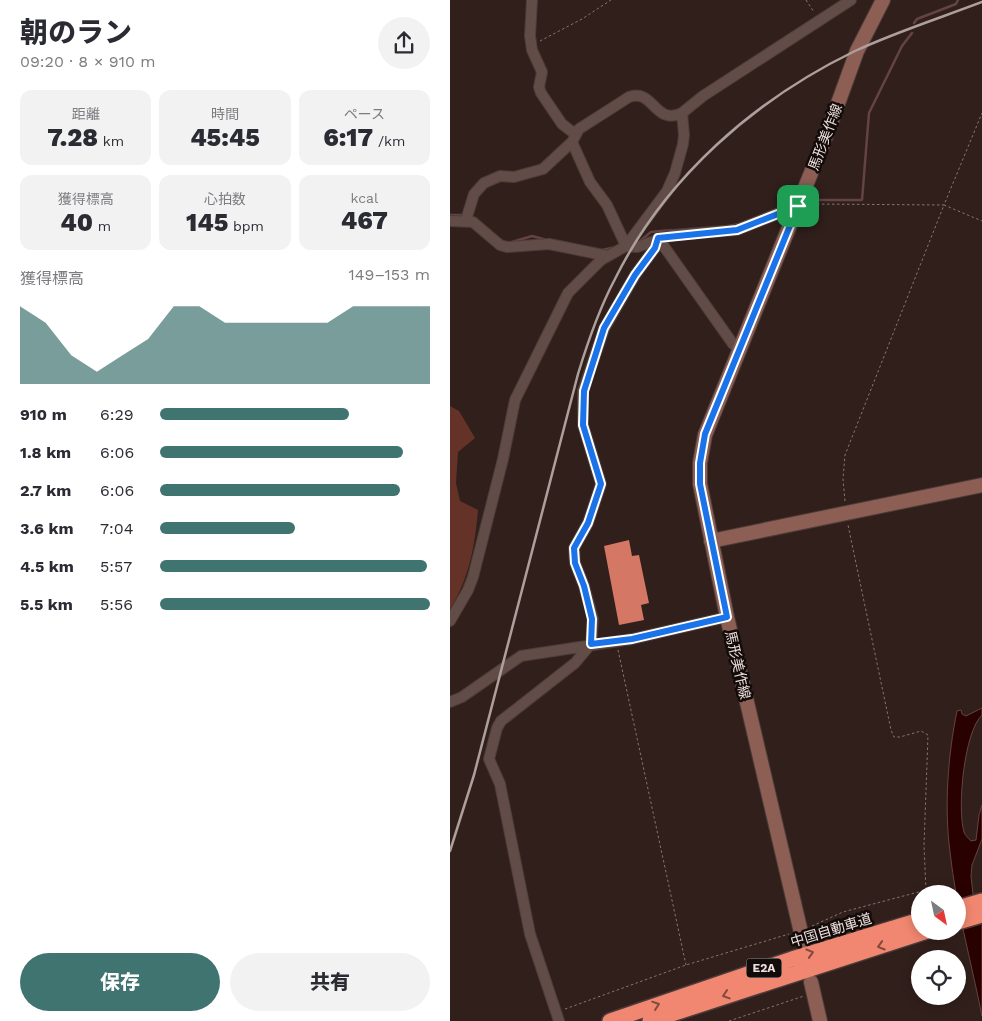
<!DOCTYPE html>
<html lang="ja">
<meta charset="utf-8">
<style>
:root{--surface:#fff;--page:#f2f2f3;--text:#2b2b33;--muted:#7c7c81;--accent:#407471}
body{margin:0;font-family:"Work Sans","Noto Sans JP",sans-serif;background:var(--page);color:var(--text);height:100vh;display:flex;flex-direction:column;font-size:19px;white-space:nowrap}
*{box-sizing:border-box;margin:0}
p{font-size:16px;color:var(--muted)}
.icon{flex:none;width:28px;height:28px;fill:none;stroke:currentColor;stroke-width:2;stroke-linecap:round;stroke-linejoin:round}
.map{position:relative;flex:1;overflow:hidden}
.side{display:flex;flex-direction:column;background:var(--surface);width:450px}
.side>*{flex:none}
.needle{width:32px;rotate:147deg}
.fabs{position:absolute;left:461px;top:885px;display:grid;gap:10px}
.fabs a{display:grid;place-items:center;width:55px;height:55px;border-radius:50%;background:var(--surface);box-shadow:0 2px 12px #0003;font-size:25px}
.pin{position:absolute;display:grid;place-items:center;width:42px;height:42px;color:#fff;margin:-21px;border-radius:10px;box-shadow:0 2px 8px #0006}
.round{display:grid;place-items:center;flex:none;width:52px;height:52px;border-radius:26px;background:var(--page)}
.head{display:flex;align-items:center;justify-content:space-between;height:85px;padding:0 20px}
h1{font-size:28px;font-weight:800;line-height:38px}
.figures{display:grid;grid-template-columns:repeat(3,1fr);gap:8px;height:85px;padding:5px 20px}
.figures div{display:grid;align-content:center;border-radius:12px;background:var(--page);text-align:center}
.figures b{font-size:25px;font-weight:800}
.figures small{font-size:14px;font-weight:400}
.figures p{font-size:14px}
.chart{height:140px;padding:10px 20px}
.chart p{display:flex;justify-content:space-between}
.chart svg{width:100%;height:90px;margin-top:5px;fill:var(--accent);opacity:.7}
.button{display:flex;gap:10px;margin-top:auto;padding:10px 20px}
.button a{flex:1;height:58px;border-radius:30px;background:var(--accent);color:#fff;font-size:20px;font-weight:800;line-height:58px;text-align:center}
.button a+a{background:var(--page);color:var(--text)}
ul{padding:0 20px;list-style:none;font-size:16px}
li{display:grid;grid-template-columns:80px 60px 1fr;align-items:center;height:38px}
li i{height:12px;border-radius:6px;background:var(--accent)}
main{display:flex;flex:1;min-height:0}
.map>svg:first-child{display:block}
.green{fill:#653228}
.water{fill:#290100;stroke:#644442}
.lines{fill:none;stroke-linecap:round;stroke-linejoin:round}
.stream{stroke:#644442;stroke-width:2.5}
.building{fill:#d47865}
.street-casing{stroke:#4c3c39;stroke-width:12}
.secondary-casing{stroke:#4c3c39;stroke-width:16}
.highway-casing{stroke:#4c3c39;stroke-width:18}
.path{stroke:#867673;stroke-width:1;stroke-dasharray:2.5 2.5;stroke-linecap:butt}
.street{stroke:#614c47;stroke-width:10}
.secondary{stroke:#8c5e54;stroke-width:14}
.highway{stroke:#f28771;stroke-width:15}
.rail{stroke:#ad9f9b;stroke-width:2.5}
.oneway{stroke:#82493d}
.route-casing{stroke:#fff;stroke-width:10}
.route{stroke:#1a73e8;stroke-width:6}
.labels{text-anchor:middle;stroke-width:5;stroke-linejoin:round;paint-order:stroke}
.shield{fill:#130b09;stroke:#ab9f9d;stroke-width:1}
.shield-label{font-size:12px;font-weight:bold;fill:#ecdfdc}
.street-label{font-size:14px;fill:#ecdfdc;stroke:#130b09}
</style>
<main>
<section class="side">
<div class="head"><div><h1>朝のラン</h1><p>09:20 · 8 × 910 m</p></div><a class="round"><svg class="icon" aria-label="share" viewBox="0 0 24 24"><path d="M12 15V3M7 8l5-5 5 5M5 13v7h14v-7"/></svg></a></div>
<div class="figures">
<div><p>距離</p><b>7.28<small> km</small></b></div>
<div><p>時間</p><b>45:45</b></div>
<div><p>ペース</p><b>6:17<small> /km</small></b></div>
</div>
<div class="figures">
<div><p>獲得標高</p><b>40<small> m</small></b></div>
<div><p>心拍数</p><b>145<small> bpm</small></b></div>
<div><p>kcal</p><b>467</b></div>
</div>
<div class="chart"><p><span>獲得標高</span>149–153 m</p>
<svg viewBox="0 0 160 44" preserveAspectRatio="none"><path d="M0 44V6L10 14L20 30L30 38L40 30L50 22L60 6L70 6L80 14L90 14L100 14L110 14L120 14L130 6L140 6L150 6L160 6V44z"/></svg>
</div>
<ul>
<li><b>910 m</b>6:29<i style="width:70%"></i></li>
<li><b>1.8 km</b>6:06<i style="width:90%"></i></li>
<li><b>2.7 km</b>6:06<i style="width:89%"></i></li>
<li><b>3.6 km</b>7:04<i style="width:50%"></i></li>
<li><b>4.5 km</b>5:57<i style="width:99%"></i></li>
<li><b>5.5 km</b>5:56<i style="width:100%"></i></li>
</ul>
<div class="button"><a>保存</a><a>共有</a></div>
</section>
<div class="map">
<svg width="532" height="1021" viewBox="0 0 532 1021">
<rect width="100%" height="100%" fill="#311f1b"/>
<path class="green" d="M0 406 9 411 25 438 8 452 6 483 10 501 28 510C25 546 19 579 0 609Z"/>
<path class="water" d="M532 708V715C514 732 507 808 514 832 515 835 518 838 521 841L526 840 529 815 532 805V839L522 865 521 876 523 894 532 912V1016C521 961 506 907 500 852 494 806 498 755 507 711L511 710 512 714 516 716Z"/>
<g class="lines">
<path class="stream" d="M464 23 467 19 506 4 508 0
M361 200H412L419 113 452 46 462 33
M0 215H12
M279 226 289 224 339 204
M191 240 201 232 222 230
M62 242 82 236 97 240
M152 250 166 247"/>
</g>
<path class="building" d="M179 540 182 556 189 555 199 603 191 605 194 620 169 625 154 546Z"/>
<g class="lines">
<defs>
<path id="street" d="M82 0 80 36 82 50 92 72 89 87 91 93 112 124 125 134
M122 142 140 182 157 205 176 246 187 247 222 235 287 230 348 206
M16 220 24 194 34 183 50 176 64 177 93 169 122 142 129 129 179 97C204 88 204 126 232 113
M0 221 23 222 50 245 57 247 99 244 158 256
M208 238 283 344 289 349
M0 621 18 590 23 577 53 459 65 400 118 293 151 260 176 246 217 191 225 173 233 144 234 135 232 113 253 96 401 0
M0 702 12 697 71 656 182 639 277 617
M109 1021 80 934 50 784 39 759 47 728 51 721 125 663 141 644 143 619 134 586 125 563 124 548 138 523 151 484 133 425V391L154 329 185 275 205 248 208 238"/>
<path id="secondary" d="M261 541 532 485
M353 941 277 617 250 484V463L255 435 378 131 407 51 433 0
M361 982 370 1021"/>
<path id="highway" d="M508 908 532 901
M508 922 532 915
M160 1021 342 959 470 920
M200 1021 477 931"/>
</defs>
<use href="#street" class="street-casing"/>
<use href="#secondary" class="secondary-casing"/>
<use href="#highway" class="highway-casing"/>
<path class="path" d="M356 0 364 12
M90 41 132 19 161 0
M362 204 494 205 532 113
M395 501 393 479 395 455 494 205 532 221
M168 650 236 965
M362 926 393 912 476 890 474 846 478 735 471 731 450 737H444L441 730 398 525
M115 1009 236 965 339 934
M279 1021 354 996"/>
<use href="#street" class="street"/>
<use href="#secondary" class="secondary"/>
<use href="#highway" class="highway"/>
<path class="rail" d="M0 851 24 775 128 374C138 341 149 309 165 279 215 178 304 100 405 51 446 32 490 18 532 2"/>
</g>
<defs><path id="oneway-chevron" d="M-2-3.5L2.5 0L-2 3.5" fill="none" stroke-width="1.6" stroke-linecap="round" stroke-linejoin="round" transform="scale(1.25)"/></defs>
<g class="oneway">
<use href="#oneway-chevron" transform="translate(431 946) rotate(163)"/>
<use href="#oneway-chevron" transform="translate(360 953) rotate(-17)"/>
<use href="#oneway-chevron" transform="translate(276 995) rotate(162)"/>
<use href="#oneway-chevron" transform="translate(206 1005) rotate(-19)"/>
</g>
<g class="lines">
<defs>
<path id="route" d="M348 206 255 434 250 463V484L277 617 182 639 141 644 142 619 134 586 125 563 124 548 138 523 151 484 133 425 134 391 154 328 185 275 205 248 208 238 287 230Z"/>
</defs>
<use href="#route" class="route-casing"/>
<use href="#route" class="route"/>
</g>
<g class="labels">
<rect class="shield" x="296.5" y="958.5" width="35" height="19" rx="4"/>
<g class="shield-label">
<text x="314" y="972">E2A</text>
</g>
<g class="street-label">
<text transform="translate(375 137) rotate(-69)" y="5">馬形美作線</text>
<text transform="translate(288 665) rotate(77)" y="5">馬形美作線</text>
<text transform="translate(381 930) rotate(-17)" y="5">中国自動車道</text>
</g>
</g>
</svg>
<div class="fabs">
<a><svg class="needle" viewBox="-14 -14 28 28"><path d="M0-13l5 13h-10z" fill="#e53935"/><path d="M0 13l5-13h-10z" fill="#7c7c81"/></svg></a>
<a><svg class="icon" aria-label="locate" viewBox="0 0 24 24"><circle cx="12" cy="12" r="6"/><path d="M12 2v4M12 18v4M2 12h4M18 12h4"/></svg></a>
</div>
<div class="pin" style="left:348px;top:206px;background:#1e9e55"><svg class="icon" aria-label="arrive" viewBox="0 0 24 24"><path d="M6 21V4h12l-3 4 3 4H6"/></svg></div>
</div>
</main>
